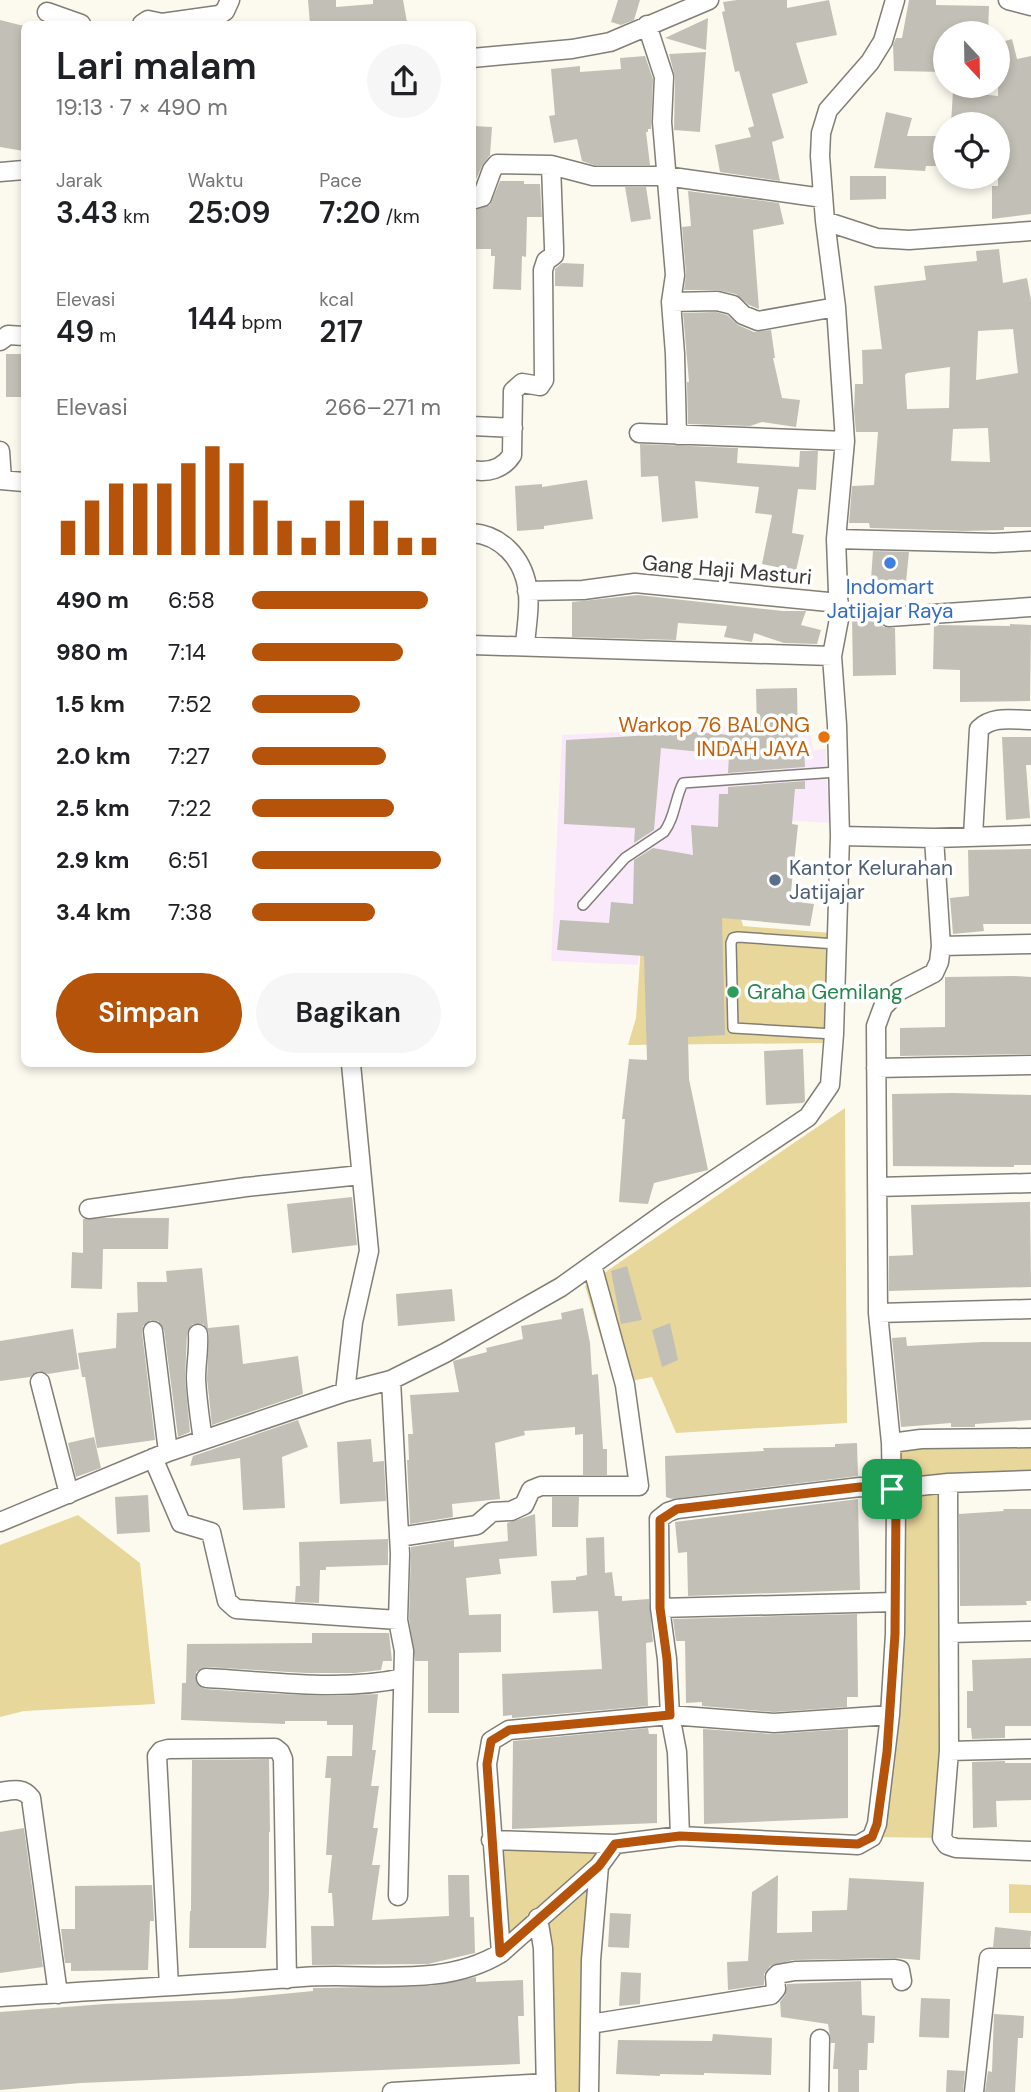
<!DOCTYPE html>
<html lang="id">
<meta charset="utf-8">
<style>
:root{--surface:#fff;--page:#f6f6f6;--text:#202124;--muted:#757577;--accent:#b45309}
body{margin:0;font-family:"DM Sans",sans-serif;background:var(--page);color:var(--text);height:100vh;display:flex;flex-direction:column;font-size:26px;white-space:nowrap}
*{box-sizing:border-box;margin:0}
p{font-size:23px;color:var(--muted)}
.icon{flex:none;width:38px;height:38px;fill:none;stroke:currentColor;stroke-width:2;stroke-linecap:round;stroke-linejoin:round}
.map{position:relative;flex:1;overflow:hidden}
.details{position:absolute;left:21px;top:21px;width:455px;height:1046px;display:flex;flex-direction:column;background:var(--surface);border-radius:10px;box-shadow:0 4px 10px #0003}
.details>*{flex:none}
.needle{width:46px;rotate:158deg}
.tools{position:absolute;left:933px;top:21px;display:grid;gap:14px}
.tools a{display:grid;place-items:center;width:77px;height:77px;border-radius:50%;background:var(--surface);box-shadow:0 4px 10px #0003;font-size:35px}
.pin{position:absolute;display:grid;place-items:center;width:60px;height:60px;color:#fff;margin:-30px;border-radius:14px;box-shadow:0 4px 10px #0006}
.round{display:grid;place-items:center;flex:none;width:74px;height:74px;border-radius:37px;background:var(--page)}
.summary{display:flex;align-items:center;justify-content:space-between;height:119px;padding:0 35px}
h1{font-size:38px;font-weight:600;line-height:52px}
.figures{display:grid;grid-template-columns:repeat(3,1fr);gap:10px;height:119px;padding:7px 35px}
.figures div{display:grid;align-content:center}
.figures b{font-size:30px;font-weight:600}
.figures small{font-size:19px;font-weight:400}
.figures p{font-size:19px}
.chart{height:196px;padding:14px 35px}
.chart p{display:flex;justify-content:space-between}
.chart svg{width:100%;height:126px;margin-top:7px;stroke:var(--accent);stroke-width:6}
.primary-button{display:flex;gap:14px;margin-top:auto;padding:14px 35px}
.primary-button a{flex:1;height:80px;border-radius:42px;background:var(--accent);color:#fff;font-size:28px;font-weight:600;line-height:80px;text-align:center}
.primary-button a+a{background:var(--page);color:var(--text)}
ul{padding:0 35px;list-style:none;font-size:23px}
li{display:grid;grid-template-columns:112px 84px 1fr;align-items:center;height:52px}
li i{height:18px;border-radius:9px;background:var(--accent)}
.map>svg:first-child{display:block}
.industrial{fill:#fae9fb}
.green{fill:#e8d79b}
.building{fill:#c2c0b6;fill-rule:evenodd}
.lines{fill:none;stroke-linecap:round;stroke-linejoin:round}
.lane-casing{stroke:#817e75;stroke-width:12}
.street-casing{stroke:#817e75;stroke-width:21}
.lane{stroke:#fff;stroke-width:9}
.street{stroke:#fff;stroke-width:18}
.route-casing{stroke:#fff;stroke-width:14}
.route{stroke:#b45309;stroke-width:9}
.shop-dot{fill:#3f7fe0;stroke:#fff;stroke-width:2.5}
.food-dot{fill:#e8710a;stroke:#fff;stroke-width:2.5}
.service-dot{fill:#5c6f8a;stroke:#fff;stroke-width:2.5}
.leisure-dot{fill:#2e9e5b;stroke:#fff;stroke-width:2.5}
.labels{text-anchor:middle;stroke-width:7;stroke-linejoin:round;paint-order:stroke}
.street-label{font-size:21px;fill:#3a3935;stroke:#fff}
.shop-label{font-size:21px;fill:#366cbe;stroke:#fff}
.food-label{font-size:21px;fill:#c56008;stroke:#fff;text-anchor:end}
.service-label{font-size:21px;fill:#4e5e75;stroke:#fff;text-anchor:start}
.leisure-label{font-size:21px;fill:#27864d;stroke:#fff;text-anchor:start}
</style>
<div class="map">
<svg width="1031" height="2092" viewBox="0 0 1031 2092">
<rect width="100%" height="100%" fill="#fcfaef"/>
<path class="industrial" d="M768 724 810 727 813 750 826 749V773L831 823 758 819 644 902 638 965 551 961 562 735Z"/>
<path class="green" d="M644 902 737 904 743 926 832 933 825 1043 628 1045 636 1018Z
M845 1108 847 1423 676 1433 652 1377 615 1384 585 1286Z
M1031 1438V1480L949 1483 942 1838 872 1837 887 1752 891 1443Z
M78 1515 140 1563 155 1704 24 1711 0 1717V1545Z
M491 1840 615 1844 599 1866 589 2092H546L538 1919 501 1953Z
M1009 1884 1031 1885V1913H1009Z"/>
<path class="building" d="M308 0H336V7L373 4V0H403L407 22 392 24H310Z
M618 0H640L634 20 621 25 611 22Z
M737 0H787V8L829 0 837 35 796 43 808 83 772 94 784 138 772 142 780 181 720 172 715 145 751 137 748 128 754 126 739 71 735 72 722 12 725 11 723 2Z
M909 0H936V5L989 6 988 33H945V72L894 71 893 45 896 38H902Z
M708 18 706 50 665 38Z
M0 20 24 26V151L0 147Z
M1012 39 1017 59 1031 56V214L992 219V186H998V124H951L953 91 998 96V43Z
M706 52 700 132 674 130 675 77 669 54Z
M645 56 653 79 651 129H648V132H646L650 165H594L582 161 577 139 554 143 549 116 555 115 551 69 580 66V72L621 69 620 58Z
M886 112 912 118 907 136H945V166H926L925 171 874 168Z
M472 126 492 127 490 155 482 166 472 188Z
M850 176H886V199L850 200Z
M500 181H524V184H540L542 217H527L526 257 522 256 521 290 493 289 495 256H491V249H472V211L490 205Z
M625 187H646L651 219 631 222Z
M688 191 779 203 784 224 753 230 759 309 749 305 736 294 717 290H684L686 274 682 227 691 226Z
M999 249 1003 283 1027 278 1031 300V527H1004V530L964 531 870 528 869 523H849L852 486 874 485 878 432H856L854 411 855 384H863L862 350 882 349 874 286 926 280 924 266 977 261 976 251ZM1013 329 1018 373 976 380 978 331ZM950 367 949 408 907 409 905 375 907 373ZM988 428 990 462 951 461 953 429Z
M562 263 584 264 583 287 555 286V269Z
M716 312 727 315 738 325 754 332 771 330 775 358H773L782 398 800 400 796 427 762 422 750 426 688 424 687 382H689L683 313Z
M6 354H24V397H6Z
M640 444 738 448 737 463 799 467 800 451H818L816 490 798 489 792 533 804 535 796 571 762 564 772 515 755 513 759 487 695 481 698 518 662 522 658 476 641 477Z
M587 480 593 519 544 526V529L517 531 515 486 542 484V487Z
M873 551 909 552 906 582 871 580Z
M638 595 783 611H806L801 625 821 630 817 644 784 643 754 633 752 642 724 637 727 626 678 623 676 640 572 637V602Z
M878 618 883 627 895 628 896 675 853 676 852 619Z
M1010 624 1031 625 1030 701 960 702V670L933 669 934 625 1010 626Z
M797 688 798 746H804L805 767 728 773 729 756 700 755 701 752 661 748 654 830 634 843 635 828 564 824 566 740 669 734V730L730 735V732L757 733 756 689Z
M1002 737H1031V765H1026L1030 818 1006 820Z
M805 781V789H795L792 824 798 825 790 901 814 904 810 926 722 918 725 1035 688 1037 689 1079 708 1170 654 1183 648 1204 619 1202 625 1119H622L629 1059 647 1060 644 956 557 950 560 920 609 923 611 902 633 904 634 860 653 848 693 855 691 825 718 827 719 794H728V787Z
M1031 849V924H983L984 931 953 934 950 898 969 896 968 850Z
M1014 976 1031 977V1054L900 1056V1028L945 1027V977Z
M803 1049 805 1101 803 1103 766 1105 764 1051Z
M953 1093 1031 1095V1165H1014V1167L893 1166 892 1094Z
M352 1197 357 1245 292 1253 287 1204Z
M1030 1202 1031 1287 889 1291V1256L913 1255 911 1205Z
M104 1218H169L168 1249H103L102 1289 71 1288 72 1252 83 1253V1219Z
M627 1266 642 1320 621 1324 611 1271Z
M202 1268 208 1328 239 1325 243 1364 298 1356 303 1394 212 1425 207 1379 209 1333 203 1324H193L187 1334 185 1379 190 1432 178 1437 164 1330 158 1321 151 1320 143 1326 142 1332 155 1440 97 1448 85 1377H82L78 1353 116 1348 117 1313 138 1312 137 1282H167L166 1271Z
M452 1289 455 1321 398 1326 396 1294Z
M583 1308 590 1343 592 1375 598 1374 603 1449H607V1475H583V1434L575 1435V1427L524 1431 525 1435 495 1443 500 1499 452 1504 453 1517 410 1524 407 1460H409L408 1434H413L410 1395 459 1392 453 1361 487 1352 486 1348 523 1339 521 1326 562 1319 561 1313Z
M670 1323 678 1360 662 1367 652 1330Z
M73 1329 79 1369 48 1374 38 1371 30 1377 0 1381V1341Z
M906 1337 907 1346 982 1342H1031V1420L975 1424V1427H951V1423L901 1427 892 1338Z
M298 1420 308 1447 282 1457 285 1508 243 1510 240 1458 190 1466 193 1456Z
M94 1437 101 1468 76 1477 68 1443Z
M371 1439 373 1462 384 1461 386 1501 340 1504 337 1442Z
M857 1443 858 1476 672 1499 666 1497 665 1456 764 1451 763 1448 835 1447V1444Z
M148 1495 150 1532 117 1534 115 1497Z
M552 1497H579L578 1527H552Z
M858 1499 860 1590 688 1596 687 1552 678 1553 675 1522Z
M1003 1509H1031V1601H1026L1027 1605 960 1606 959 1514 1004 1511Z
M535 1514 537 1556 499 1559 501 1574 466 1578 469 1615 501 1614V1652L459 1653V1713H428V1661H415L409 1619 411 1547 454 1540V1547L508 1541 507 1523Z
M604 1537 605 1573 612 1572 615 1596H622V1601L649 1599 653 1642 646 1643 648 1706 512 1718V1715L503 1716 502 1674 602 1669 598 1611 553 1613 551 1581 576 1580V1577L587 1575 586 1538Z
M388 1539V1565L326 1567V1570H320L319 1603 295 1602 296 1586H300L299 1542Z
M857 1614 858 1697H847V1707L774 1712 702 1706V1702L686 1703 685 1641H676L673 1619Z
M312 1633H389L392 1661H383L381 1670 355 1673H306L206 1667 196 1672V1682L205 1689 279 1694 331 1696 378 1694 372 1750H376L371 1786H379L373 1828H378L372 1865H380L372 1920 449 1916 448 1875H469L470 1917H474L475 1953 428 1964 312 1965 311 1926H334L332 1893H328L332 1855H326L331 1778H325L327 1756H352L353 1725H327V1721H285V1724L181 1720 182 1683H186L187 1644 312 1643Z
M1031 1658V1726H1005V1738L972 1739 971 1728H967V1691H973L972 1660Z
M648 1728 649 1734H657V1823L512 1829 513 1741Z
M703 1729 773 1734 848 1729V1818L704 1824Z
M269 1759 270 1832H269V1893L266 1948H189L190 1911H191L192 1760Z
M1005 1761V1763H1031V1800L996 1801 997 1827 973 1828 972 1762Z
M24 1828 43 1967 0 1973V1832Z
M778 1875 777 1933 812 1932V1911L847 1910 849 1878 924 1882 920 1960 895 1958 793 1960 770 1966 764 1974V1985L728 1990 727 1962 748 1961 752 1892Z
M152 1885 154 1921H150L148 1970 71 1971V1963H65L61 1929H75V1886Z
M610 1913 631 1914 629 1948 608 1947Z
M995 1927 1031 1931 1030 1947H993Z
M621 1972 641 1973 640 2004 619 2006Z
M476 1977V1982L523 1980 524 2016H518L520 2064 81 2083 0 2090V2012L105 2004 231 1999 313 1991V1988L430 1986Z
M861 1981 862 2015 875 2016 874 2043H868L867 2070H859V2092H838V2069H833L835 2043H831L828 2024 781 2017 780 2002 785 1995 787 1984Z
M921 1998 950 1999 949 2038 919 2037Z
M994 2014 1024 2016 1023 2038H1018L1015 2092H985L988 2071 992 2072Z
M713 2034 772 2038 771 2075 704 2073V2075L660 2074V2076L616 2074 618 2040 712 2041Z
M947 2070 965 2071 963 2092H946Z"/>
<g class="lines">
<defs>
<path id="lane" d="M583 905 625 858 664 832C675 818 675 798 683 783L837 772
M834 1034 733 1028 731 943 733 938 738 937 836 944"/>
<path id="street" d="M1008 0 1031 6
M47 12 81 24
M142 24 148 20 162 23 219 15 225 11 230 0
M647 25 664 77 662 122 675 275 671 302 675 354 677 435
M472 58 572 49 610 42 709 0
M0 172 24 170
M472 200 482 197 492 170 497 164 551 165 593 176H665L823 198
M825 221 877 238 909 240 1031 231
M671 302 717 301 733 305 743 315 758 321 836 307
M0 341 8 335 24 336
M472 426 513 428
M639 433 845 441
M0 451 2 480
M472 470C488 473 503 469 512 455L513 391 522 383 540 386 544 380 543 270 546 261 554 255V247L551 165
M0 480 24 482
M472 533C501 535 522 558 527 586 531 605 526 627 525 646
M836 539 994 543 1031 541
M527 591 583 590 635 583 839 603
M889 617 1031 607
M472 645 832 656
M840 836 934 838 1031 835
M973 836 979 729C993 715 1013 720 1031 720
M941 946 1031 944
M876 1068 1031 1065
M877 1187 1031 1183
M89 1209 246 1187 361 1175
M878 1313 1031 1309
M153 1331 168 1452
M198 1334C199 1350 196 1363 196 1379 197 1399 200 1420 203 1440
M391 1380 400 1554 398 1620 404 1651 398 1896
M40 1382 69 1494
M345 1392 353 1322 369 1251 351 1064
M891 1443 921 1439 1031 1438
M153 1458 181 1523 211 1532 227 1601 236 1609 398 1620
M948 1483 949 1751 942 1838 947 1845 956 1848 1031 1851
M0 1522 168 1452 345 1392 391 1380 445 1353 561 1287 666 1212 808 1117 830 1085 834 1034 840 836 837 725 832 656 839 619 836 539 845 441 836 307 825 221 820 156 821 133 828 110 870 62 883 41 895 0
M399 1537 477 1525 492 1512 511 1511 524 1505 531 1490 541 1486H639L625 1385 592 1265
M660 1608 894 1602
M949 1633 1031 1631
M206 1678C269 1681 342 1692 403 1678
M949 1751 1031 1749
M0 1792C13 1790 23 1787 31 1798L58 1994
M680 1836 677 1752 670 1715 667 1659 660 1608 659 1519 668 1512 677 1509 860 1487 892 1489 948 1483 1031 1480
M491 1840 615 1844 680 1836 858 1845 872 1837 877 1824 890 1715 895 1634 896 1503 892 1489 891 1443 878 1313 876 1026 883 1007 899 991 934 973 939 962 941 946 934 838
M538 1918 543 1948 546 2092
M501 1953 487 1764 491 1741 509 1730 670 1715 774 1723 890 1715
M169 1986 157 1756 161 1751 168 1749 275 1748 280 1752 283 1759 287 1979
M0 1997C101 1990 202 1985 303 1977 368 1972 442 1989 501 1953L599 1866 615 1844
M590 2024 771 1995 776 1989 775 1977 778 1974 795 1971 895 1969 900 1970 902 1981
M392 2092 546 2083
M589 2092 591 1960 599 1866
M819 2092 820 2039
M974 2092 989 1958H1031"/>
</defs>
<use href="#lane" class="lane-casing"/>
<use href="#street" class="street-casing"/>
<use href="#lane" class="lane"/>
<use href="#street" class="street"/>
</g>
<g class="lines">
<defs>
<path id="route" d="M860 1487 892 1489 896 1503 895 1634 887 1752 877 1824 872 1837 858 1844 680 1836 615 1844 599 1866 500 1953 487 1764 491 1741 509 1730 670 1715 667 1659 660 1608V1520L677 1509Z"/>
</defs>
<use href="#route" class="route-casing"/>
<use href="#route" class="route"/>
</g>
<circle class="shop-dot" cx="890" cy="563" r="7"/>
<circle class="food-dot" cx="824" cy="737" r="7"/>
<circle class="service-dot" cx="775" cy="880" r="7"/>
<circle class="leisure-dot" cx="733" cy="992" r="7"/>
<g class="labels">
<g class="street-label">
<text transform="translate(727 570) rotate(5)" y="7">Gang Haji Masturi</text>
</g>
<g class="shop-label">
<text x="890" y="594">Indomart<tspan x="890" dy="24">Jatijajar Raya</tspan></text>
</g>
<g class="food-label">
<text x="810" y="732">Warkop 76 BALONG<tspan x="810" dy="24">INDAH JAYA</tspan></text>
</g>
<g class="service-label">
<text x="789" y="875">Kantor Kelurahan<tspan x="789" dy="24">Jatijajar</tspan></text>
</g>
<g class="leisure-label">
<text x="747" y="999">Graha Gemilang</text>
</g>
</g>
</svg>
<div class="tools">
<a><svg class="needle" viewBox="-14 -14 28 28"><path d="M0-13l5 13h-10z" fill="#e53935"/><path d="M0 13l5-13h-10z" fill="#757577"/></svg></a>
<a><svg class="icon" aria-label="locate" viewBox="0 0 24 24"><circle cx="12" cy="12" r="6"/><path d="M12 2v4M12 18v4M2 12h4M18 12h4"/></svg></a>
</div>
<div class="pin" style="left:892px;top:1489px;background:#1e9e55"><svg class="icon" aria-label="arrive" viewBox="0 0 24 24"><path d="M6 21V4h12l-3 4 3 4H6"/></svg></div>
<section class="details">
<div class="summary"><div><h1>Lari malam</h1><p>19:13 · 7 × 490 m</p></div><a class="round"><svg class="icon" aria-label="share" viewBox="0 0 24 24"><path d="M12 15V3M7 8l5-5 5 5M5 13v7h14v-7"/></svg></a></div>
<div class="figures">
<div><p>Jarak</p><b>3.43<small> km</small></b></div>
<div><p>Waktu</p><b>25:09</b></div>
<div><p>Pace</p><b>7:20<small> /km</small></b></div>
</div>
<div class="figures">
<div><p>Elevasi</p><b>49<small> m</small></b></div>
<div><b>144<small> bpm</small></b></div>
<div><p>kcal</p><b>217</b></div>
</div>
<div class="chart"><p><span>Elevasi</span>266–271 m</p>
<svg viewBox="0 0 160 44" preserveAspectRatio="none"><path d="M5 44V32M15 44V25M25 44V19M35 44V19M45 44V19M55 44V12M65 44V6M75 44V12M85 44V25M95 44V32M105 44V38M115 44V32M125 44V25M135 44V32M145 44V38M155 44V38"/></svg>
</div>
<ul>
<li><b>490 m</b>6:58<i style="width:93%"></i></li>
<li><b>980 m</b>7:14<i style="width:80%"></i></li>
<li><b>1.5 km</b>7:52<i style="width:57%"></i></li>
<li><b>2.0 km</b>7:27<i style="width:71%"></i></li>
<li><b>2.5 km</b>7:22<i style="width:75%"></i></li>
<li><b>2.9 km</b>6:51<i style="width:100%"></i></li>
<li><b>3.4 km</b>7:38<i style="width:65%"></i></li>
</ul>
<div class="primary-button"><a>Simpan</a><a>Bagikan</a></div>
</section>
</div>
